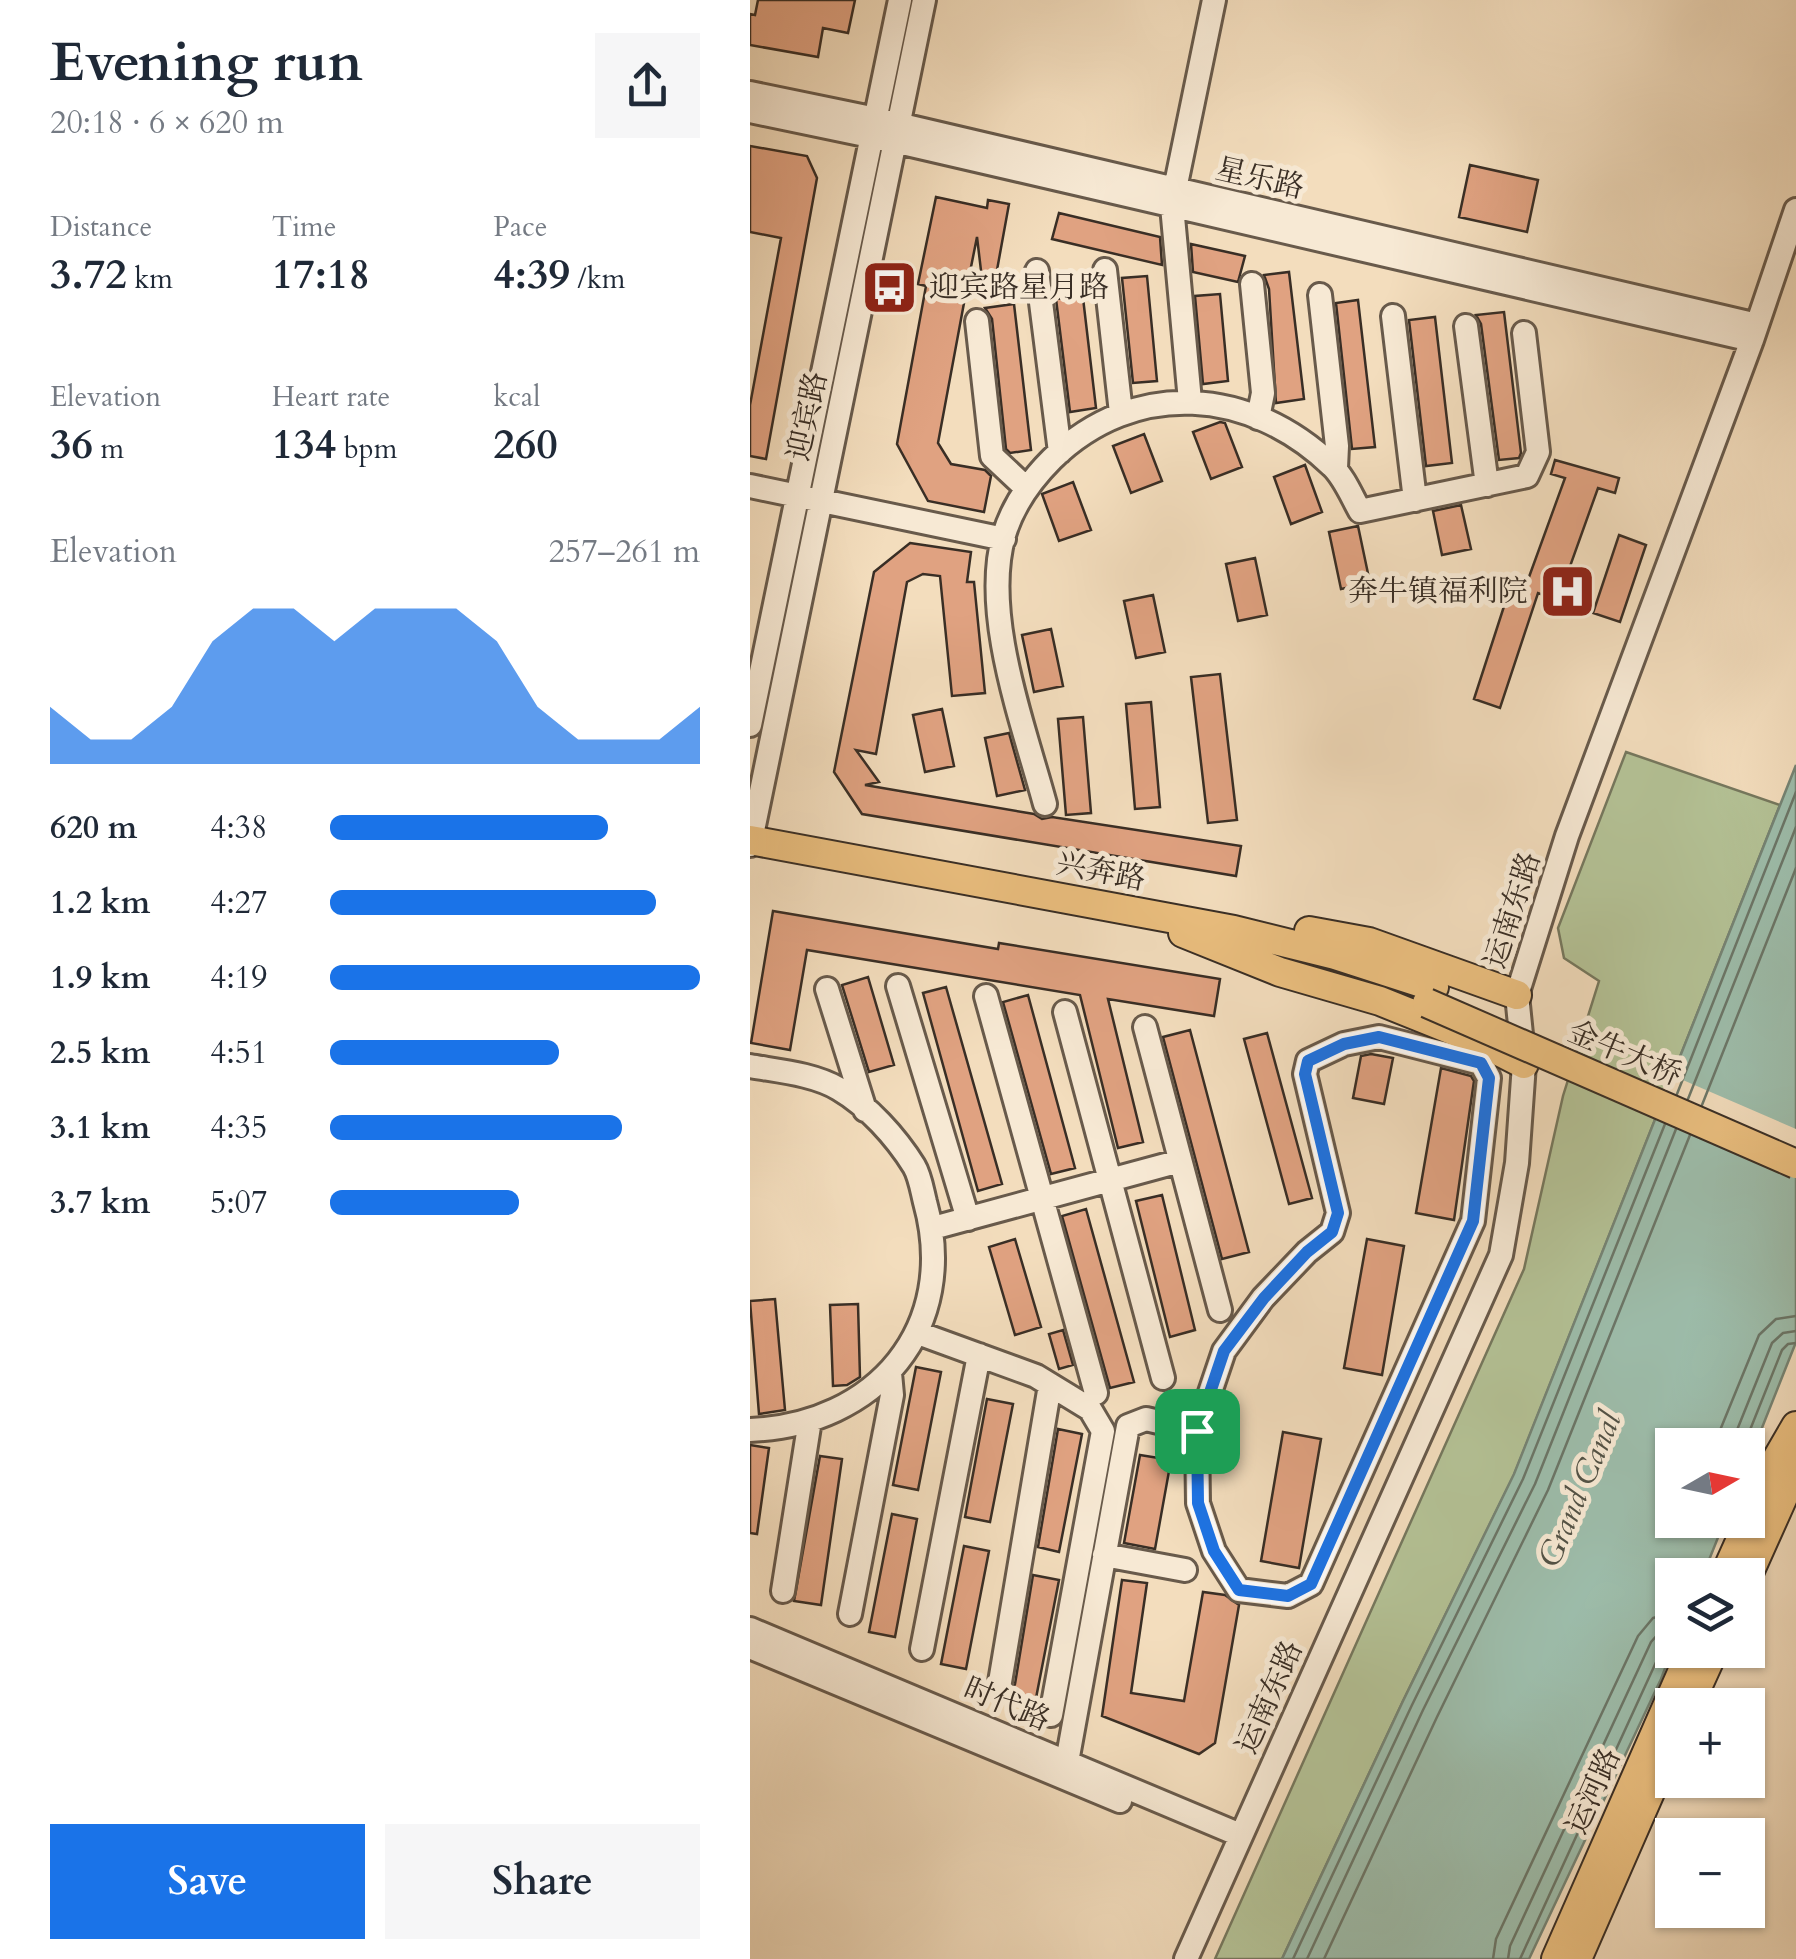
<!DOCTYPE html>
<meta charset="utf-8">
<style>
:root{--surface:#fff;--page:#f6f6f7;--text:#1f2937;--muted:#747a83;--accent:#1a73e8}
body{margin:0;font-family:Cardo,"Noto Serif SC",serif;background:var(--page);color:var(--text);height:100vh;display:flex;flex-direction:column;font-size:38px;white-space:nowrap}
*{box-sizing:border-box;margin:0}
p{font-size:32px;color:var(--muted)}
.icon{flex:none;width:55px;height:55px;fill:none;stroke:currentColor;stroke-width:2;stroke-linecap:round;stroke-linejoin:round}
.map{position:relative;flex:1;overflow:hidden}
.sheet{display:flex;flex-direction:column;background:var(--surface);width:750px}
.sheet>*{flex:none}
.needle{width:65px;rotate:81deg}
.buttons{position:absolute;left:905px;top:1428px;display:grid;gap:20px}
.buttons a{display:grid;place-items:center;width:110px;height:110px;border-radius:0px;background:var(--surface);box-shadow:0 2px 8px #0004;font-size:50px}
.pin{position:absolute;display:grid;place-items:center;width:85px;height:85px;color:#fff;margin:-42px;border-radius:20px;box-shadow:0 5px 15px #0006}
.round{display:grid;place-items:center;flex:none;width:105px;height:105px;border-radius:0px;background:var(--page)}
.summary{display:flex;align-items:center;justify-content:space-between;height:170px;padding:0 50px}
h1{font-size:55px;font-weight:700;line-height:75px}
.stats{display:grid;grid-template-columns:repeat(3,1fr);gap:15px;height:170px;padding:10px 50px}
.stats div{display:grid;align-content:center}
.stats b{font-size:42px;font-weight:700}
.stats small{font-size:28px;font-weight:400}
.stats p{font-size:28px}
.chart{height:280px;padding:20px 50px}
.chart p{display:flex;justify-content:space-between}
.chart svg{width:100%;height:180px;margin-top:10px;fill:var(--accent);opacity:.7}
.primary-button{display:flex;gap:20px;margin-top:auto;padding:20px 50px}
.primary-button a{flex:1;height:115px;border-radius:0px;background:var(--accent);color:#fff;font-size:40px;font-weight:700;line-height:115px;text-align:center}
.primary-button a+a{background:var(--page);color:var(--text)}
ul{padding:0 50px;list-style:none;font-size:32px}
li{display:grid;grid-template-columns:160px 120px 1fr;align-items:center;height:75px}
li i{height:25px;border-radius:12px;background:var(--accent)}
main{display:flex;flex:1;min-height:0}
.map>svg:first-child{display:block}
.green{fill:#b4c296;stroke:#76785e;stroke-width:2.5}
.water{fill:#9dbdab;stroke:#758475;stroke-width:2.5}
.pier{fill:#f3ddbd}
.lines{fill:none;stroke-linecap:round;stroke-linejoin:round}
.shore{stroke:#6b7668;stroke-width:2.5}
.building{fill:#e0a281;stroke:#392e25;stroke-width:2.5}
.minor-casing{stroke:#685a4b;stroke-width:28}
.major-casing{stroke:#392e25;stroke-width:32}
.minor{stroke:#f7e9d4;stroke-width:22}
.major{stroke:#eabe7e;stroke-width:28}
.major-bridge-casing{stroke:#392e25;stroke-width:32;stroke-linecap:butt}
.major-bridge{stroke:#eabe7e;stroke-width:28}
.route-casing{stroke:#fff;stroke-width:20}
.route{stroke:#1a73e8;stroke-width:12}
.labels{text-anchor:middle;stroke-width:10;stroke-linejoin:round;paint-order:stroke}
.street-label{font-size:30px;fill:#392e25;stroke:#f7e9d4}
.poi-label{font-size:30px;fill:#392e25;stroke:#f7e9d4;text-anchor:start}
.water-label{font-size:32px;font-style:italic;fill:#525246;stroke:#f7e9d4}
</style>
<main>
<section class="sheet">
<div class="summary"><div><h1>Evening run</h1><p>20:18 · 6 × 620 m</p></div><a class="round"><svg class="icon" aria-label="share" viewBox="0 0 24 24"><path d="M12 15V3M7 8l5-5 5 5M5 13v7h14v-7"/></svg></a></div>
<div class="stats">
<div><p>Distance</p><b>3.72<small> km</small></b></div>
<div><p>Time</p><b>17:18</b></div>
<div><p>Pace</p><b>4:39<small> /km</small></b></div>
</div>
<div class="stats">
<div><p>Elevation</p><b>36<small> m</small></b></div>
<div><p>Heart rate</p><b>134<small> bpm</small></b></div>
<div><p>kcal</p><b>260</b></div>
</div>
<div class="chart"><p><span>Elevation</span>257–261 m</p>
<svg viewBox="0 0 160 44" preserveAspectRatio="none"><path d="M0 44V30L10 38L20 38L30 30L40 14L50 6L60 6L70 14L80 6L90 6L100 6L110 14L120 30L130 38L140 38L150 38L160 30V44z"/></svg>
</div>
<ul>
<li><b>620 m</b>4:38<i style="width:75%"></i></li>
<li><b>1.2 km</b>4:27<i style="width:88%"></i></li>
<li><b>1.9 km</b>4:19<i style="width:100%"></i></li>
<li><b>2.5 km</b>4:51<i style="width:62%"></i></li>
<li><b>3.1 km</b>4:35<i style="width:79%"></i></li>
<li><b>3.7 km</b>5:07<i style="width:51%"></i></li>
</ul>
<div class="primary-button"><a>Save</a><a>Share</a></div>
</section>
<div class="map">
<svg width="1046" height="1959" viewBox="0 0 1046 1959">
<rect width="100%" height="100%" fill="#f3ddbd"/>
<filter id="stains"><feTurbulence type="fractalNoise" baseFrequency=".002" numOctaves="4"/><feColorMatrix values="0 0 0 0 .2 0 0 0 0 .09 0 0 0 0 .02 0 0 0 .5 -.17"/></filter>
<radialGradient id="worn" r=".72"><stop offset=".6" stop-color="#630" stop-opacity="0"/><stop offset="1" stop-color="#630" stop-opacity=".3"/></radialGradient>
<path class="green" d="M876 752 1030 805 764 1475 653 1701 532 1959H465L774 1269 813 1096 849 981 814 958 808 928Z"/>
<path class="water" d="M1046 765V1342L998 1463V1445H922V1520H975L953 1575H922V1650L911 1679 779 1959H532L653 1701 764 1474Z"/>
<path class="pier" d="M919 1074 1046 1129V1169L905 1108Z"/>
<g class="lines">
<path class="shore" d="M927 1094 1046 792
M938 1099 1046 827
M952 1105 1046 868
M964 1445 1009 1335 1026 1319 1046 1316
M981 1445 1022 1343 1033 1333 1046 1331
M994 1445 1032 1350 1038 1344 1046 1343
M543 1959 662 1705 773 1479 915 1124
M557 1959 673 1710 785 1484 926 1129
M574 1959 687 1717 798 1490 940 1135
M743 1959 746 1939 888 1636 903 1618 922 1613
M758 1959 760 1946 901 1642 909 1633 922 1628
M770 1959 913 1647 922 1640"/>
</g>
<path class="building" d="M8 0H105L98 33 73 28 68 57 0 45V14L5 15Z
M0 146 57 156 67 178 16 459 0 456V405L31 238 0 232Z
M720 165 788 180 777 232 709 217Z
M186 197 237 208 238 200 259 204 245 281 232 279 227 237 219 277 205 274 199 300 214 303 188 443 201 464 235 470 241 476 234 512 178 501 147 444 176 286 168 284Z
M309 213 410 237 412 265 302 239Z
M441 244 495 256 488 282 443 272Z
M539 272 554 399 526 403 519 289 514 275Z
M397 276 407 381 383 383 372 278Z
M331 281 346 408 320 412 306 299 325 297 305 293 304 285Z
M470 294 478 381 453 384 445 296Z
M608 300 625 447 602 449 586 303Z
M264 304 281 450 260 453 256 449 242 319 235 308Z
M754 312 771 453 769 458 749 460 731 324 726 315Z
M685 317 702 463 676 466 659 320Z
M470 422 475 423 492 467 461 479 443 432Z
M394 434 412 481 381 493 363 446Z
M805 460 869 478 865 493 848 488 808 600 788 593 750 708 724 699 758 594 771 599 815 478 801 474Z
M555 465 572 512 541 524 524 477Z
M323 482 341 530 309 541 292 494Z
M711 505 721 549 692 555 683 511Z
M608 526 620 583 591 589 579 532Z
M869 535 896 545 870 622 843 613Z
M160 543 221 552 217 582H224L235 693 202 696 190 576 173 574 157 582 126 754 106 750 129 782 115 785 284 814 292 819 302 817 491 846 486 876 112 814 84 772 124 572Z
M505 558 517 615 488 621 476 564Z
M403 595 415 652 386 658 374 601Z
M301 629 313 686 284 692 272 635Z
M470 674 487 820 458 823 441 677Z
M401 702 410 807 385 809 376 704Z
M192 709 204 766 175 772 163 715Z
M333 717 341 813 316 815 308 719Z
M259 733 275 790 247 796 235 738Z
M23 911 248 949 249 943 470 979 464 1016 358 999 393 1142 368 1148 330 995 57 950 40 1050 1 1043Z
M118 977 144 1065 119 1072 92 985Z
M196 987 252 1184 228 1191 173 993Z
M278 995 325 1168 301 1174 253 1002Z
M440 1030 499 1252 472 1259 413 1037Z
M517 1033 562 1198 539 1204 494 1039Z
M621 1054 643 1058 634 1104 603 1098 611 1056Z
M691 1068 721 1076 724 1081 704 1220 666 1213Z
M412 1195 445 1330 420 1337 386 1201Z
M336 1209 384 1382 360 1388 312 1216Z
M265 1239 291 1327 265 1335 239 1247Z
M617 1239 654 1246 632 1375 594 1368Z
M25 1299 35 1410 9 1414 0 1301Z
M108 1304 110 1377 97 1385 83 1386 80 1305Z
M313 1330 323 1365 309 1369 299 1334Z
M166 1367 191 1372 168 1490 143 1485Z
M237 1399 263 1404 240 1522 215 1517Z
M308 1429 332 1434 309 1552 288 1547Z
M533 1432 571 1439 549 1568 511 1561Z
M0 1445 19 1448 7 1534 0 1533Z
M390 1455 421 1460 405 1549 374 1543Z
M70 1456 92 1459 71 1605 44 1601Z
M142 1514 167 1519 145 1637 119 1632Z
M214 1546 239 1551 216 1669 191 1664Z
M283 1575 309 1580 286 1698 260 1693 265 1684Z
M372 1580 397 1583 381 1693 434 1701 453 1592 475 1595 489 1605 465 1743 449 1754 352 1716Z"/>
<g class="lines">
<defs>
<path id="minor" d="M0 93 126 119 1007 325
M0 111 144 141 1002 340
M425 189 464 0
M422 206 440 401
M355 270 371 413
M287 271 310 452
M502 284 513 393 508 418
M570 295 587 446 586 468
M643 316 665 500
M227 321 242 456 276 488
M716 326 737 485
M0 486 254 539
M0 725 150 0
M295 804C274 726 231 614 254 535 263 505 280 481 302 459 385 378 501 388 582 466 594 477 602 497 610 511L777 476 788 452 774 333
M0 845 174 0
M148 986 218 1219
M77 989 115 1110
M236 996 346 1393
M315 1012 413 1378
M395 1027 470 1310
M629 1037 731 1063 739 1078 723 1221 561 1584 538 1596 489 1590 464 1551 448 1503 447 1431 474 1351 513 1298 557 1252 582 1232 588 1213 555 1074 558 1061 594 1044Z
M0 1066C28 1071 64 1074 89 1089 118 1106 146 1137 164 1166 170 1176 172 1190 175 1202 210 1328 126 1425 0 1430
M183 1228 430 1161
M168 1333 286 1376 340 1409 353 1431 301 1715
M354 1555 435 1570
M33 1591 60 1420
M100 1614 142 1395 140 1373
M0 1629 490 1835
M0 1647 370 1801
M172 1649 229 1355
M250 1682 300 1385
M317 1762 378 1426 396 1419 447 1431
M436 1959 751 1255 767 1163 774 1064 767 995 817 836 1002 340 1046 210"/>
<path id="major" d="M0 840 484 930 585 955 684 987
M559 931 619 942 767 995
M433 933 530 972 630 1001 727 1040 774 1064
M975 1575 1028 1457 1046 1426
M998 1575 1046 1468
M939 1705 964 1650
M806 1959 942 1650
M827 1959 922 1742"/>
</defs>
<use href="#minor" class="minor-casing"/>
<use href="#major" class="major-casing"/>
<use href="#minor" class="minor"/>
<use href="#major" class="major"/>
<defs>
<path id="major-bridge" d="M677 1003 1046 1164"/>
</defs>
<use href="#major-bridge" class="major-bridge-casing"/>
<use href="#major-bridge" class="major-bridge"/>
</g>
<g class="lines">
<defs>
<path id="route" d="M629 1037 731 1063 739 1078 723 1221 561 1584 538 1596 489 1590 464 1551 448 1503 447 1431 474 1351 514 1298 557 1252 582 1232 588 1213 555 1074 558 1061 594 1044Z"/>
</defs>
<use href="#route" class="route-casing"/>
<use href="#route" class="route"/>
</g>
<defs>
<symbol id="bus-square" viewBox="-11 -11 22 22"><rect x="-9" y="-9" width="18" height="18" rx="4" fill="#8f2418" stroke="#f7e9d4"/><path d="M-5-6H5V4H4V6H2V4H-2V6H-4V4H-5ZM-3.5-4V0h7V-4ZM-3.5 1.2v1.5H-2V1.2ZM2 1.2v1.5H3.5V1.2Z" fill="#fff"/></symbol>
<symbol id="hospital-square" viewBox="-11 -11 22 22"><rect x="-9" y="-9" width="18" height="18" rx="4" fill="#8f2418" stroke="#f7e9d4"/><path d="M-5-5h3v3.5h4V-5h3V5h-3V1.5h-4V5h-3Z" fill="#fff"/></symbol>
</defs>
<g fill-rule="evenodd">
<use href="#bus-square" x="108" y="256" width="63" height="63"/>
<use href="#hospital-square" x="786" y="560" width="63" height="63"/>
</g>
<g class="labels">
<g class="street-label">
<text transform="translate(510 178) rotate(13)" y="10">星乐路</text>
<text transform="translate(57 416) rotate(-78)" y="10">迎宾路</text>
<text transform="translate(351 871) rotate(11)" y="10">兴奔路</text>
<text transform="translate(762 910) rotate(-72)" y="10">运南东路</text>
<text transform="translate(875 1053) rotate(23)" y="10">金牛大桥</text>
<text transform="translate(519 1697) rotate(-66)" y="10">运南东路</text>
<text transform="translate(257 1704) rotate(23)" y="10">时代路</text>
<text transform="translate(843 1791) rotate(-66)" y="10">运河路</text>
</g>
<g class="poi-label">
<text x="179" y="297">迎宾路星月路</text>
<text x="778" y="601" text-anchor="end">奔牛镇福利院</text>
</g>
<g class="water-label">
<text transform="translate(829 1489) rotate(-67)" y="11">Grand Canal</text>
</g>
</g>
<rect width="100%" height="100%" filter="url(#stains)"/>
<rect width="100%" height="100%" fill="url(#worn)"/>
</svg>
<div class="buttons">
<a><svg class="needle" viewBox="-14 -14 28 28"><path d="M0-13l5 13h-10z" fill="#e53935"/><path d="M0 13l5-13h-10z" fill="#747a83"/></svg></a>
<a><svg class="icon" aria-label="layers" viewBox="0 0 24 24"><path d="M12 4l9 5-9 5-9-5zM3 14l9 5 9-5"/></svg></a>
<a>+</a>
<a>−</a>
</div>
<div class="pin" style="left:447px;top:1431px;background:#1e9e55"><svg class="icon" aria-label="arrive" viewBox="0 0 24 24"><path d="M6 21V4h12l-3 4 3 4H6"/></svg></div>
</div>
</main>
